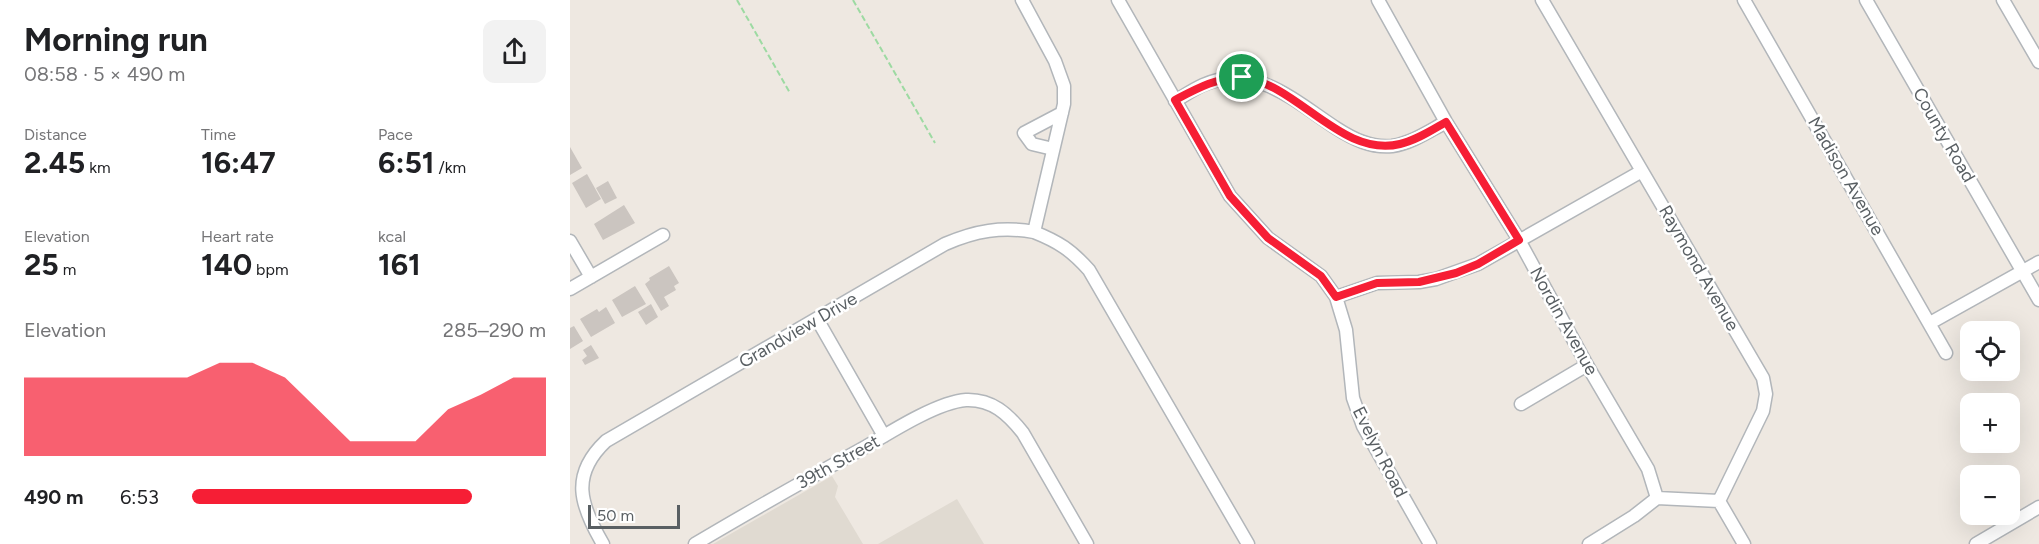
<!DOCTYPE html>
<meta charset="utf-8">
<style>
:root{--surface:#fff;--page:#f2f2f2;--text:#202124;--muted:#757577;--accent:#f61e35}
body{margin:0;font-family:Figtree,sans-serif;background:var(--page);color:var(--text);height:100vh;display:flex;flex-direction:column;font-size:22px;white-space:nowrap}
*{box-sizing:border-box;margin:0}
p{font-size:20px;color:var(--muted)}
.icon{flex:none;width:33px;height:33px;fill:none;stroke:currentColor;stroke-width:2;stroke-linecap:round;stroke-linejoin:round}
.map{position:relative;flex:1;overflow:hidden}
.drawer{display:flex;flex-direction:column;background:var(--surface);width:570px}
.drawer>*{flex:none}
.tools{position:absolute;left:1390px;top:321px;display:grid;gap:12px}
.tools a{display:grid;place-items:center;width:60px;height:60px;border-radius:12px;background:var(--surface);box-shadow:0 6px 24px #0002;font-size:30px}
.scale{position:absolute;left:18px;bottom:15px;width:92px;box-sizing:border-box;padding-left:6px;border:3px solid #595f63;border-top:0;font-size:16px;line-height:21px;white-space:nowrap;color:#595f63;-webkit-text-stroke:4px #fff;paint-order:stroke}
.pin{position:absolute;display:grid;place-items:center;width:51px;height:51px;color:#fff;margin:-26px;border:3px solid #fff;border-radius:50%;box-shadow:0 2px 6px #0007}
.round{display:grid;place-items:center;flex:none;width:63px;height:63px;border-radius:12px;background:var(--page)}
.overview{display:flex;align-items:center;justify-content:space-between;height:102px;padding:0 24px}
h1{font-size:33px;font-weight:700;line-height:45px}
.figures{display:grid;grid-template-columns:repeat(3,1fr);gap:9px;height:102px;padding:6px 24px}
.figures div{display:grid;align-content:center}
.figures b{font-size:30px;font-weight:700}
.figures small{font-size:16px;font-weight:400}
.figures p{font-size:16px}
.chart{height:168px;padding:12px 24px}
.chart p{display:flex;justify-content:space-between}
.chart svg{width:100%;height:108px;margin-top:6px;fill:var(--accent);opacity:.7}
ul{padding:0 24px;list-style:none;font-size:20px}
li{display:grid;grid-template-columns:96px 72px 1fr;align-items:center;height:45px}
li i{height:15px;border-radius:8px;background:var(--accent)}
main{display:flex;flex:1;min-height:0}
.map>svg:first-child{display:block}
.education{fill:#e0dad1}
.building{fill:#cbc5c0}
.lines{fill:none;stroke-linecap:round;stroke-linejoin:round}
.minor-casing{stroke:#b2b6ba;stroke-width:15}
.path{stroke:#9ddaa2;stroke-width:2;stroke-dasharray:6 3;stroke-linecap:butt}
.minor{stroke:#fff;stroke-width:12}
.route-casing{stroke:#fff;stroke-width:12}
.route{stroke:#f61e35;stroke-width:8}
.labels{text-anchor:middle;stroke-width:5;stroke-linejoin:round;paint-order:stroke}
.street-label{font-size:18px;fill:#595f63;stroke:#fff}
</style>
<main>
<section class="drawer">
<div class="overview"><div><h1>Morning run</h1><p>08:58 · 5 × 490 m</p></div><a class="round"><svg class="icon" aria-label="share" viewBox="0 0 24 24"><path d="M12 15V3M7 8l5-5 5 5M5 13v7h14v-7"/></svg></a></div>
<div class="figures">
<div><p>Distance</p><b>2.45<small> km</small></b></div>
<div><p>Time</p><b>16:47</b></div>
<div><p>Pace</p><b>6:51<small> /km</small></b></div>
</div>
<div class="figures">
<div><p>Elevation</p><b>25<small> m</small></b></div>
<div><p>Heart rate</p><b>140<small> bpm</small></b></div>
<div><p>kcal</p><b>161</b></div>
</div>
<div class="chart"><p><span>Elevation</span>285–290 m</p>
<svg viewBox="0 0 160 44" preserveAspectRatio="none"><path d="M0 44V12L10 12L20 12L30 12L40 12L50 12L60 6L70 6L80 12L90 25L100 38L110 38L120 38L130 25L140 19L150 12L160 12V44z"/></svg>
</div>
<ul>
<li><b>490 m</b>6:53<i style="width:79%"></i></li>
</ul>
</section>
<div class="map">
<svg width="1469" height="544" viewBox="0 0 1469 544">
<rect width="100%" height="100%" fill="#eee8e1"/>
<path class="education" d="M262 476 268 486 265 497 293 544H143Z
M387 499 414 544H308Z"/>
<path class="building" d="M0 147 12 168 0 175Z
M17 174 31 199 16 208 2 183Z
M38 181 47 198 35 204 26 188Z
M54 205 65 223 33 240 24 224Z
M99 266 109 283 104 286 106 290 94 297 99 306 91 311 75 284 80 280 79 278Z
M65 286 76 304 52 317 42 300Z
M81 304 88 317 76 325 68 312Z
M36 307 45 323 21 337 10 319 27 309 29 312Z
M4 326 13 341 0 349V328Z
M21 345 29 358 15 365 12 360 17 356 13 350Z"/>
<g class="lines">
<defs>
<path id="minor" d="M452 0 485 61 494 86V104L464 232C489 242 501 250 519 270L678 544
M548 0 660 196 698 238 751 276 766 297 776 330 783 398 793 426 860 544
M808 0 876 122 949 240 1017 365 1078 469 1087 498 1149 501
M972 0 1193 378 1196 394 1193 411 1149 501
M1174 0 1376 353
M1296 0 1469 300
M1433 0 1469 62
M605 101C615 95 624 89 633 85 684 62 726 102 766 128 783 139 801 148 822 146 842 143 859 131 876 122
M483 149 462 144 454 133 492 113
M0 241 21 277
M0 289 93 235
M766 297 807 283 849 282 866 279 908 264 1072 171
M247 319 314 436
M1360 323 1469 262
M951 404 1017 365
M1149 501 1174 544
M33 544C10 505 0 475 36 441L375 244C405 231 432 226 464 232
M125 544C182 510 239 478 297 446 322 431 368 402 396 400 422 399 438 414 453 433L517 544
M1019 544 1064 516 1087 498
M1406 544 1469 507"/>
</defs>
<use href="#minor" class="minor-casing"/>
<path class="path" d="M167 0 220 93
M283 0 365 143"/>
<use href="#minor" class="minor"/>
</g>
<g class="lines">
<defs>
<path id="route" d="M672 77C729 85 771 158 830 144 847 140 862 130 876 122L949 240 908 264 886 273 849 282 807 283 766 297 751 276 698 238 660 196 605 100C628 88 646 78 672 77Z"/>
</defs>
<use href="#route" class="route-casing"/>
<use href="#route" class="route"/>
</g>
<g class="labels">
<g class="street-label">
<text transform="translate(1374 135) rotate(60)" y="6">County Road</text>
<text transform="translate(1276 176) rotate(60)" y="6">Madison Avenue</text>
<text transform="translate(1129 268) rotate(60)" y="6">Raymond Avenue</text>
<text transform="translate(994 321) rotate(61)" y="6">Nordin Avenue</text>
<text transform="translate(228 330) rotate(-30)" y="6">Grandview Drive</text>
<text transform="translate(810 452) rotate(63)" y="6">Evelyn Road</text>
<text transform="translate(268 462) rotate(-29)" y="6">39th Street</text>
</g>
</g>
</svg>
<div class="tools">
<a><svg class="icon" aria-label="locate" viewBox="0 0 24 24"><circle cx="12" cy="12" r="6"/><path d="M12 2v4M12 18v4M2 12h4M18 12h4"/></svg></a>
<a>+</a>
<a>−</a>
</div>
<div class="scale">50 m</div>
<div class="pin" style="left:672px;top:77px;background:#1e9e55"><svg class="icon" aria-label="arrive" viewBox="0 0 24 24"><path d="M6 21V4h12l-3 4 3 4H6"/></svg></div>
</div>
</main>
